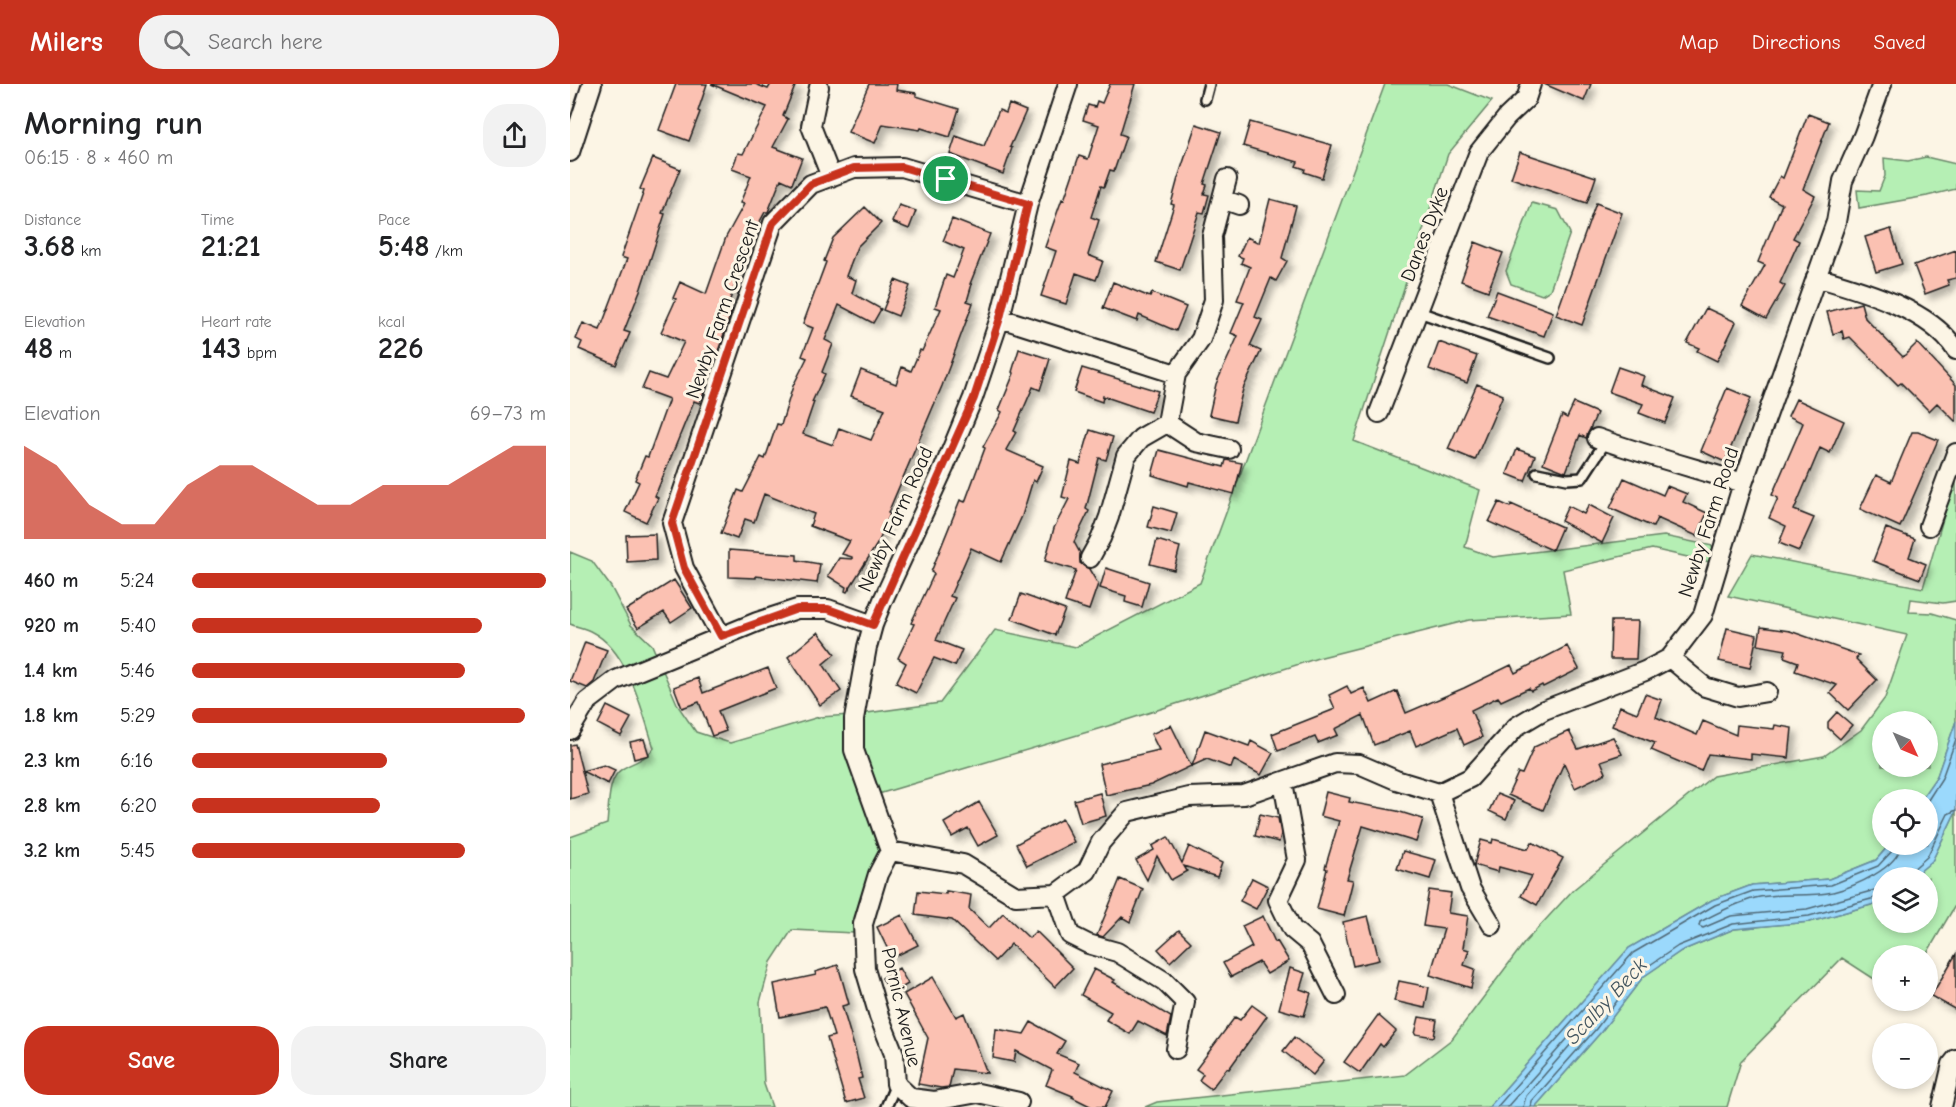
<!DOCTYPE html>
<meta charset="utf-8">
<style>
:root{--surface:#fff;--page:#f2f2f2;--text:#202124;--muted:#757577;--accent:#c8321e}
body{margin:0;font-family:"Comic Neue",sans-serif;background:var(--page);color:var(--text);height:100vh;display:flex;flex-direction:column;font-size:22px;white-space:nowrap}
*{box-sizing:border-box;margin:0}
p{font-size:20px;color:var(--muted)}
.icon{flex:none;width:33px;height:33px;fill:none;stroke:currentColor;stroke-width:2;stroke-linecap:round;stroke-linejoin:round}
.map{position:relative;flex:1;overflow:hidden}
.details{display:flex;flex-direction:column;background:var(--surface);width:570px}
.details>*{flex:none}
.needle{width:39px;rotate:134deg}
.buttons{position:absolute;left:1302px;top:627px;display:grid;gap:12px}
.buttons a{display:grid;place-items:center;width:66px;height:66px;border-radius:50%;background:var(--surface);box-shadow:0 3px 9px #0003;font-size:30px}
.pin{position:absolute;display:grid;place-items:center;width:51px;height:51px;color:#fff;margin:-26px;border:3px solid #fff;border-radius:50%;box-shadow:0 2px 6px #0007}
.round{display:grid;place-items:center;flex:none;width:63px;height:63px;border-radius:24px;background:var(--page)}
.summary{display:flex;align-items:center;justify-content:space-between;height:102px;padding:0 24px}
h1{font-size:33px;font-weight:700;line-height:45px}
.figures{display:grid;grid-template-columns:repeat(3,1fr);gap:9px;height:102px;padding:6px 24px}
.figures div{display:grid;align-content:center}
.figures b{font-size:30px;font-weight:700}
.figures small{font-size:16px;font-weight:400}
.figures p{font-size:16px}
.chart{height:168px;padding:12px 24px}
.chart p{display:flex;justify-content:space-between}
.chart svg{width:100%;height:108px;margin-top:6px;fill:var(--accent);opacity:.7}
.primary-button{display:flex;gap:12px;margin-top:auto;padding:12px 24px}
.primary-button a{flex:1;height:69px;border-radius:24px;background:var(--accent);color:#fff;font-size:24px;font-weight:700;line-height:69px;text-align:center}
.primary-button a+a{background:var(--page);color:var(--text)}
ul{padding:0 24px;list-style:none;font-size:20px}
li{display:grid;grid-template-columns:96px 72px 1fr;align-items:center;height:45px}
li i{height:15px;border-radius:8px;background:var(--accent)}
header{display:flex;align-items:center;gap:36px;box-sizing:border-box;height:84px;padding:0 30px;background:var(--accent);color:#fff}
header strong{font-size:28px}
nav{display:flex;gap:33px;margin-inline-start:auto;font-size:21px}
.search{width:420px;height:54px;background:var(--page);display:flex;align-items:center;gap:15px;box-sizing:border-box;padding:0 21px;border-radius:24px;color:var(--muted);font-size:22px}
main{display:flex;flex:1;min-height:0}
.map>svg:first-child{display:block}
.green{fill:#b5efb4;stroke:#688668;stroke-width:1.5;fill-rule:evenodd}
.water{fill:#9bd9fc;stroke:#688da2;stroke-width:1.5}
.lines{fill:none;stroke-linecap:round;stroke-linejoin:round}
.shore{stroke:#4f6876;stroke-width:1.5}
.building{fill:#fbc1b2;stroke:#1c1c1c;stroke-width:1.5;filter:url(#shadow)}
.service-casing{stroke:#1c1c1c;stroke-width:14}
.minor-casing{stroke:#1c1c1c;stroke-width:22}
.service{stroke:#fcf5e5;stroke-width:9}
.minor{stroke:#fcf5e5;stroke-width:18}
.route-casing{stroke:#fff;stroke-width:12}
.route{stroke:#c8321e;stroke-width:8}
.labels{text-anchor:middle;stroke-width:6;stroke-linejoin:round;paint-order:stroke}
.street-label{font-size:20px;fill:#1c1c1c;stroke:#fcf5e5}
.water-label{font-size:21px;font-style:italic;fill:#42555f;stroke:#fcf5e5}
</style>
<header>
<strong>Milers</strong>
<div class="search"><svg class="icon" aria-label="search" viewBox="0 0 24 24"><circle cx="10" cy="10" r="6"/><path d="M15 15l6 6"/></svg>Search here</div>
<nav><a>Map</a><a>Directions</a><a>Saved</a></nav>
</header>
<main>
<section class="details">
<div class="summary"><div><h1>Morning run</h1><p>06:15 · 8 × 460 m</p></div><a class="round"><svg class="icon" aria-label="share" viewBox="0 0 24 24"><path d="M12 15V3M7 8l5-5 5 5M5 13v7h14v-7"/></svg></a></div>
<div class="figures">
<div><p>Distance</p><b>3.68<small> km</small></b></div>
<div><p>Time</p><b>21:21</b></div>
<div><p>Pace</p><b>5:48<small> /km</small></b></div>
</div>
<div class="figures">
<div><p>Elevation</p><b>48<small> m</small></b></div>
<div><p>Heart rate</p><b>143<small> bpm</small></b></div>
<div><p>kcal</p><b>226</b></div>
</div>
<div class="chart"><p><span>Elevation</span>69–73 m</p>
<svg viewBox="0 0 160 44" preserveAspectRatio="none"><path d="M0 44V6L10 14L20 30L30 38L40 38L50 22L60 14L70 14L80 22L90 30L100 30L110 22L120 22L130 22L140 14L150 6L160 6V44z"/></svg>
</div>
<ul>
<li><b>460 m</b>5:24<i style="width:100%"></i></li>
<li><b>920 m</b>5:40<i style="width:82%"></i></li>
<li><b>1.4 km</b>5:46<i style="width:77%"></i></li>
<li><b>1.8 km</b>5:29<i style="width:94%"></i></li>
<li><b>2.3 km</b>6:16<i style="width:55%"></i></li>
<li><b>2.8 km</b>6:20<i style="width:53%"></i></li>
<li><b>3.2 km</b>5:45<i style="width:77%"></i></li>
</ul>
<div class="primary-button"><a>Save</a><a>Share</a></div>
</section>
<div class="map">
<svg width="1386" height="1023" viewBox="0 0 1386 1023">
<defs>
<filter id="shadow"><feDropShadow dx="5.5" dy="5.5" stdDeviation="3" flood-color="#0004"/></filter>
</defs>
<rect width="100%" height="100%" fill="#fcf5e5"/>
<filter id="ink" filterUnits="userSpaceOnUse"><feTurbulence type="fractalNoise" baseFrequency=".0167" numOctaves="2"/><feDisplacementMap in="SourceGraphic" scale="12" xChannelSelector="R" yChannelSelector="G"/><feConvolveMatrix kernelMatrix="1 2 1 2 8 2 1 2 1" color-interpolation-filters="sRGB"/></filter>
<g filter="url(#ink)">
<path class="green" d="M815 0H878L922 17 878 70 784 357 910 406 895 463 923 473 1094 452 1143 462 1140 478 1082 465 993 486 1001 530 899 536 748 574 538 642 305 711 290 667V630L370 619 425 546 506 563 630 499Z
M1356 73 1386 80V105L1357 112 1289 124 1287 106 1309 107 1315 92 1314 74 1338 77Z
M962 119 988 126 1000 149 980 206 972 211 941 200 936 187Z
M1386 390V517L1373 519 1341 515 1339 528 1362 529 1386 536V637L1367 692 1351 715 1312 716V760L1319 761 1306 776 1259 795 1182 801 1142 816 1059 864 919 1023H575L587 1018 835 991 882 955 955 858 1003 806 1143 692 1254 672 1291 646 1315 614 1337 551 1158 512 1182 470 1353 504ZM1312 638H1358V682H1312Z
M0 468 22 477 41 503 61 541 82 561 108 622 126 648 160 659 249 633 281 631 316 766 304 788 284 849 222 846 201 878 190 918 194 1000 202 1023H0V753L37 740C39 725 37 694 52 685 64 678 76 675 84 664 72 627 59 567 22 548 15 544 7 543 0 540Z
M1386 727V820L1356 871 1312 872V900L1272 874 1171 977 1157 1023H965L1031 948 1073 893 1111 867 1164 845 1240 838 1308 819 1312 816V838H1358V794L1343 793 1362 777Z"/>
<path class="water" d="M1386 637V727L1362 777 1343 793 1312 794V816L1308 819 1240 838 1164 845 1111 867 1073 893 1031 948 965 1023H919L1059 864 1142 816 1182 801 1259 795 1306 776 1319 761 1358 760V716L1351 715 1367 692Z"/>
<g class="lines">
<path class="shore" d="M1358 716 1372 694 1386 655
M1340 794 1341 787 1357 773 1378 730 1386 726
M1312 804 1237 825 1161 832 1133 844 1129 842 1130 838C1147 829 1166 819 1185 814 1210 808 1238 814 1263 808 1283 803 1329 784 1331 760
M927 1023 1063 869 1145 821 1183 807 1261 801 1308 782 1322 767 1323 760
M937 1023 1030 918 1034 917 1035 921 956 1012 953 1023
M961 1023 962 1017 1026 945 1068 889 1108 862 1163 840 1239 832 1312 812"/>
</g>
<path class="building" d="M106 0H137L128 27 130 28 119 57 89 46Z
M141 0H185L198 5 201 0H226L213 32 218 35 203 63 232 74 222 100 211 95 198 128H195L180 156H178L167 189 169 190 157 224 162 226 135 306 129 319 124 317 85 412 88 414 76 438 55 428 69 398 65 396 75 372 78 373 99 315 72 305 79 289 96 295 114 258 91 248 106 215 103 214 110 198 136 210 156 153 174 120 170 119 181 92 162 85 168 69 173 70 197 23Z
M299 0H327L326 6 346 9V12L389 25 380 53 351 44 350 46 313 40 305 59 278 48Z
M540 0H565L550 50 556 52 544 87 540 86 534 103 531 102 521 133 529 136 518 171 533 177 526 196 506 189 496 220 471 212 486 167 475 163 492 115 494 116 509 72 518 75 529 41 513 36 518 21 525 23 527 17 532 19Z
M974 0H1021L1014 17Z
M439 20 456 27 440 63 442 64 433 90 380 70 386 52 414 62 429 26 436 29Z
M1238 30 1259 38 1233 105 1245 112 1223 154 1229 157 1210 199 1215 202 1196 235 1172 222 1195 181 1188 178 1212 120 1199 113 1210 92 1213 94Z
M680 38 762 61 752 94 734 88 735 85 726 82 728 78 673 62Z
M626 40 651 48 634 100 637 101 634 110 639 111 634 129 629 128 610 186 586 178 604 121 601 120 608 94Z
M950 68 1026 93 1017 119 941 94Z
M83 74 110 85 92 129 95 130 71 204 54 247 60 249 46 281 9 265 12 258 6 255 13 239 30 246 57 175 51 173 74 107 70 105Z
M700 115 726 122 712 174 717 177 706 197 701 194 685 233 692 236 680 262 691 267 673 305 665 337 639 331 646 300 668 252 661 249 674 218 667 216 680 183 671 179 673 174 668 172 677 153 689 159Z
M1026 119 1052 129 1012 241 986 231Z
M329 121 346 127 339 145 322 138Z
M295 123 311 139 287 163 276 192 286 196 282 209 311 225 303 239 269 221 255 256 263 260 252 288 255 290 242 318H244L233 350 263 361 269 344 301 356 315 325 281 312 291 286 326 300 332 283 341 287 350 266 352 267 371 225 365 223 376 191 383 194 394 166 373 157 382 135 420 150 400 200H402L397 217 403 219 372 302 318 429 320 430 309 457 277 508 275 507 276 503 258 492 269 474 282 475V473L272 470 280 457 240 442 244 430 194 410 184 438 175 435 167 455 151 449 168 406 173 408 191 373 195 375 207 340 211 341 223 302 237 274 232 272 243 244 233 240 256 178 254 177 263 154Z
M1321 145 1332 180 1306 188 1295 153Z
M905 158 933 169 918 207 891 197Z
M1386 166V194L1377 196 1379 201 1355 210 1344 181Z
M325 196 340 202 328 232 313 226Z
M543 198 580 213 582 209 616 223 606 247 569 231 567 237 533 224Z
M927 207 983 228 974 252 917 232Z
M1291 219 1295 234 1333 273 1347 259 1386 301V338L1367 319 1359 327 1331 299 1328 301 1280 253 1274 255 1272 247 1263 250 1257 228Z
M1136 224 1166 238 1147 277 1127 267 1129 264 1117 259Z
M869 258 907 272 897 299 859 285Z
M449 265 480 275 470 306 463 303 444 347 446 348 436 366 473 382 466 398 463 396 452 432 431 478 401 464 380 512 385 514 366 556 392 566 385 582 364 574 346 609 326 599 336 579 328 574 344 540 341 539 364 490 361 488 390 416 395 418 415 364 413 363 432 328 429 326 444 289 442 288Z
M1048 283 1074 292 1071 301 1105 314 1095 339 1069 329 1073 320 1039 308Z
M512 284 588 307 580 328 533 312 532 318 504 308Z
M907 300 933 311 905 376 878 365Z
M1157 304 1181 314 1155 378 1131 367Z
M1226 315 1274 337 1260 369 1250 364 1224 426 1244 434 1229 467 1209 459 1216 442 1199 434 1208 414 1202 411 1233 339 1218 332Z
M1004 319 1027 329 1016 354 1010 351 996 388 973 379 992 331 997 334Z
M520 346 543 353 536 376 529 374 516 425 519 427 504 458 510 469V479L519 485 528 500 519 526 495 518 506 486 475 477 484 444 499 415 492 413 501 377 510 380Z
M1342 348H1348L1368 356 1330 443 1290 425 1306 391 1321 398Z
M947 365 965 372 955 397 937 390Z
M589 366 654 383 656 376 672 379 664 410 619 398 618 402 582 391Z
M1054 394 1093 411 1097 402 1117 410 1113 418 1137 429 1127 452 1087 434 1083 443 1040 424Z
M929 418 940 423 941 420 992 443 982 466 919 438Z
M1019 421 1044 434 1032 459 991 437 998 422 1014 430Z
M584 422 607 429 601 449 578 443Z
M1316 444 1345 455 1339 473 1356 480 1350 495 1303 477Z
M85 450 86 476 57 478 56 451Z
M587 456 610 463 604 486 580 480Z
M159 466 227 471V476L250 480 247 499 186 492V494L159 493Z
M536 484 579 498 572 523 555 518 556 512 530 504Z
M104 496 122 524 101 538 94 528 68 544 56 526Z
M451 510 495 526 485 551 442 535Z
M1041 537H1068L1066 575H1040Z
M1191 543 1220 547 1289 571 1286 575 1307 596 1278 626 1260 609 1267 601 1225 587 1228 578 1214 573 1216 566 1188 561Z
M1157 544 1187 551 1180 584 1149 577Z
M248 548 265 570 253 580 271 607 250 621 218 573Z
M15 558 37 566 24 598 17 604 0 597Z
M997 562 1009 585 973 603 972 601 961 607 959 604 931 617 928 613 901 626 912 653 894 661 887 644 846 662 840 647 804 661 793 631 765 645 768 651 748 659 745 653 708 667 702 650 765 625 759 611 777 602 781 610 794 604 801 619 827 607 836 629 894 604 941 581 945 589Z
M198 584 206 604 148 627 156 647 142 652 129 618 112 624 104 603 128 594 133 609Z
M1075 610 1092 616 1086 633 1127 651 1133 637 1166 651 1167 641 1204 645 1205 641 1222 644 1219 674 1181 670V675L1138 670 1131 687 1081 666 1085 659 1042 642 1050 622 1067 629Z
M37 622 61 634 51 652 28 640Z
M1267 628 1282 641 1270 655 1258 644V638Z
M601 641 621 682 581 701 536 711 529 680 589 666 581 650Z
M635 646 679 662 681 657 703 669 691 691 664 676 661 684 637 675 622 682Z
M999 647 1008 665 1043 653 1052 670 1031 677 1036 689 1005 704 994 679 973 726 938 711 948 689 952 690 964 663Z
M74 655 79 671 64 675 60 658Z
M5 660 12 687 34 681 45 686 38 700 12 687 18 710 0 715V661Z
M756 708 780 714 779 718 827 727 853 735 846 758 793 742 777 795 783 796 774 832 747 825 757 785 755 784 769 737 750 732Z
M530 709 536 732 511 739 504 716Z
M927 710 944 717 936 735 919 727Z
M409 718 428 751 408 762 398 744 382 753 374 739Z
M690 730 708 734 711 750 709 758 685 752Z
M492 735 504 758 457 782 446 760Z
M598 753 612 779 619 762 652 779 647 793 614 782 617 787 601 796 587 772 577 796 566 776 584 766 582 762Z
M923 755 958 765 962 758 993 774 967 821 951 812 962 792 929 783 928 788 904 781 911 756 922 759Z
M833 767 866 776 860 795 827 785Z
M682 794 698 802 686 825 670 817Z
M550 795 573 805 560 838 552 833 533 853 527 851Z
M859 806 881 809 878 829 898 832 893 864 899 866 894 881 905 885 901 904 860 891 874 845 853 842Z
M348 807 376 810V807L401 811 399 825 419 844 433 829 459 854 466 847 503 884 485 903 441 860 425 877 382 836 345 831Z
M332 831 348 861 322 874 307 843Z
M693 832 705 858 707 857 719 877 697 890 689 878 661 893 653 879 682 863 672 842Z
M798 832 809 876 783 882 773 838Z
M609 846 621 858 600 878 588 865Z
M1386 870V926L1361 912Z
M268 881 279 920 272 922 286 969 292 994 288 995 294 1014 276 1019 257 954 264 952 255 923 210 933 204 900 246 891 245 888Z
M329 884 338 900 321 910 312 894Z
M720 884 735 889 730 905 741 909 734 932 709 925Z
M524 885 545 896 543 898 601 933 597 952 568 937 560 950 536 936 541 928 511 911Z
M363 893 386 933 394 929 417 989 383 985 379 1003 371 1004 348 1000 358 954 334 910Z
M829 897 859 903 855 924 824 917Z
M682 921 697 932 659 985 657 984 641 1005 629 996 633 990 626 985 665 933 670 936Z
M808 931 826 947 813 963 810 960 790 989 774 978Z
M849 933 867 936 864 953 845 950Z
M461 938 495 957 487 970 509 979 505 988 543 1007 535 1023H522L502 1013 503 1012 476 1001 482 986 446 967 444 978 423 974 426 945 454 950Z
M724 953 754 977 743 991 713 967Z"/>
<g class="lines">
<defs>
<path id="service" d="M635 15 639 0
M849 228 980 274
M967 389 997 395 1012 394 1036 357
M316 1023 326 1000"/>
<path id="minor" d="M498 0 458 120 430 234 403 314 374 384 313 516 303 541 297 563 284 635V666L320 767 393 780 446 812 486 810 517 787 531 758 557 728 619 713 674 711 765 679 789 680 826 696 869 709 900 694 947 642 974 626 1075 587 1100 574 1133 531 1173 399 1266 138 1273 97 1293 52 1312 0
M249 3 241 42 261 93
M0 68 22 0
M652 115 669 121
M1246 193C1291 206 1360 225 1386 266
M430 234 606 290 631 255 644 216 642 152 657 95
M606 290 597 339 626 358 659 365
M809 329 909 68 937 33 956 15 961 0
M1027 354C1075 371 1124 384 1173 399
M1359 442 1386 369
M520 474 531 454 539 433 556 372 571 354 597 339
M151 552 114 484 102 439 203 139 241 100 284 84 332 83 458 120
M1100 574 1135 603 1168 613 1197 608
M0 646 17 618 46 596 187 538 227 525H258L303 541
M713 698 727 776 708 816 722 845 740 860 766 911
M869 709 900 804 922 841
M320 767 308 790 293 840 295 885 309 932 324 970 326 1000 341 1014 364 1017 408 1009 449 1018
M486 810 500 851 518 860 547 868 594 897 615 918 606 965
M1372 1023 1382 980 1386 975"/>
</defs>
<use href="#service" class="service-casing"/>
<use href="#minor" class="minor-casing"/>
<use href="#service" class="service"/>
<use href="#minor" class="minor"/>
</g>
</g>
<g class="lines" filter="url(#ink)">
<defs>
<path id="route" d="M332 83 458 120 430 234 404 314 303 541 258 525H227L151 552 114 484 102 439 203 139 241 100 284 84Z"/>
</defs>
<use href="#route" class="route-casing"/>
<use href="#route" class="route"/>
</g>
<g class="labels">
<g class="street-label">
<text transform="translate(854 150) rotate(-69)" y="7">Danes Dyke</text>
<text transform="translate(152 225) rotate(-71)" y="7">Newby Farm Crescent</text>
<text transform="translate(325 435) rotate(-66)" y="7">Newby Farm Road</text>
<text transform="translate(1138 438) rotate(-72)" y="7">Newby Farm Road</text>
<text transform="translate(332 923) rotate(77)" y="7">Pornic Avenue</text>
</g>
<g class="water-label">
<text transform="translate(1036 917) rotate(-47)" y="7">Scalby Beck</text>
</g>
</g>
</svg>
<div class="buttons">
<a><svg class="needle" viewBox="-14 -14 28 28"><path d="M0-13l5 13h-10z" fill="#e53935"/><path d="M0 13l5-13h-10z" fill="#757577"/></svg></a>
<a><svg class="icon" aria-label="locate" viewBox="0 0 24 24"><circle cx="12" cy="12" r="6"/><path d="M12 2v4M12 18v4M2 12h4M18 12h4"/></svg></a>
<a><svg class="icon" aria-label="layers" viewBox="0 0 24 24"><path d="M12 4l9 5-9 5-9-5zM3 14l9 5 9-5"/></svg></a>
<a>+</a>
<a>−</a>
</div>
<div class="pin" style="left:376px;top:95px;background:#1e9e55"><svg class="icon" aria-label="arrive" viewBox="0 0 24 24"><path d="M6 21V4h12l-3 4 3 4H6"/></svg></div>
</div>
</main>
